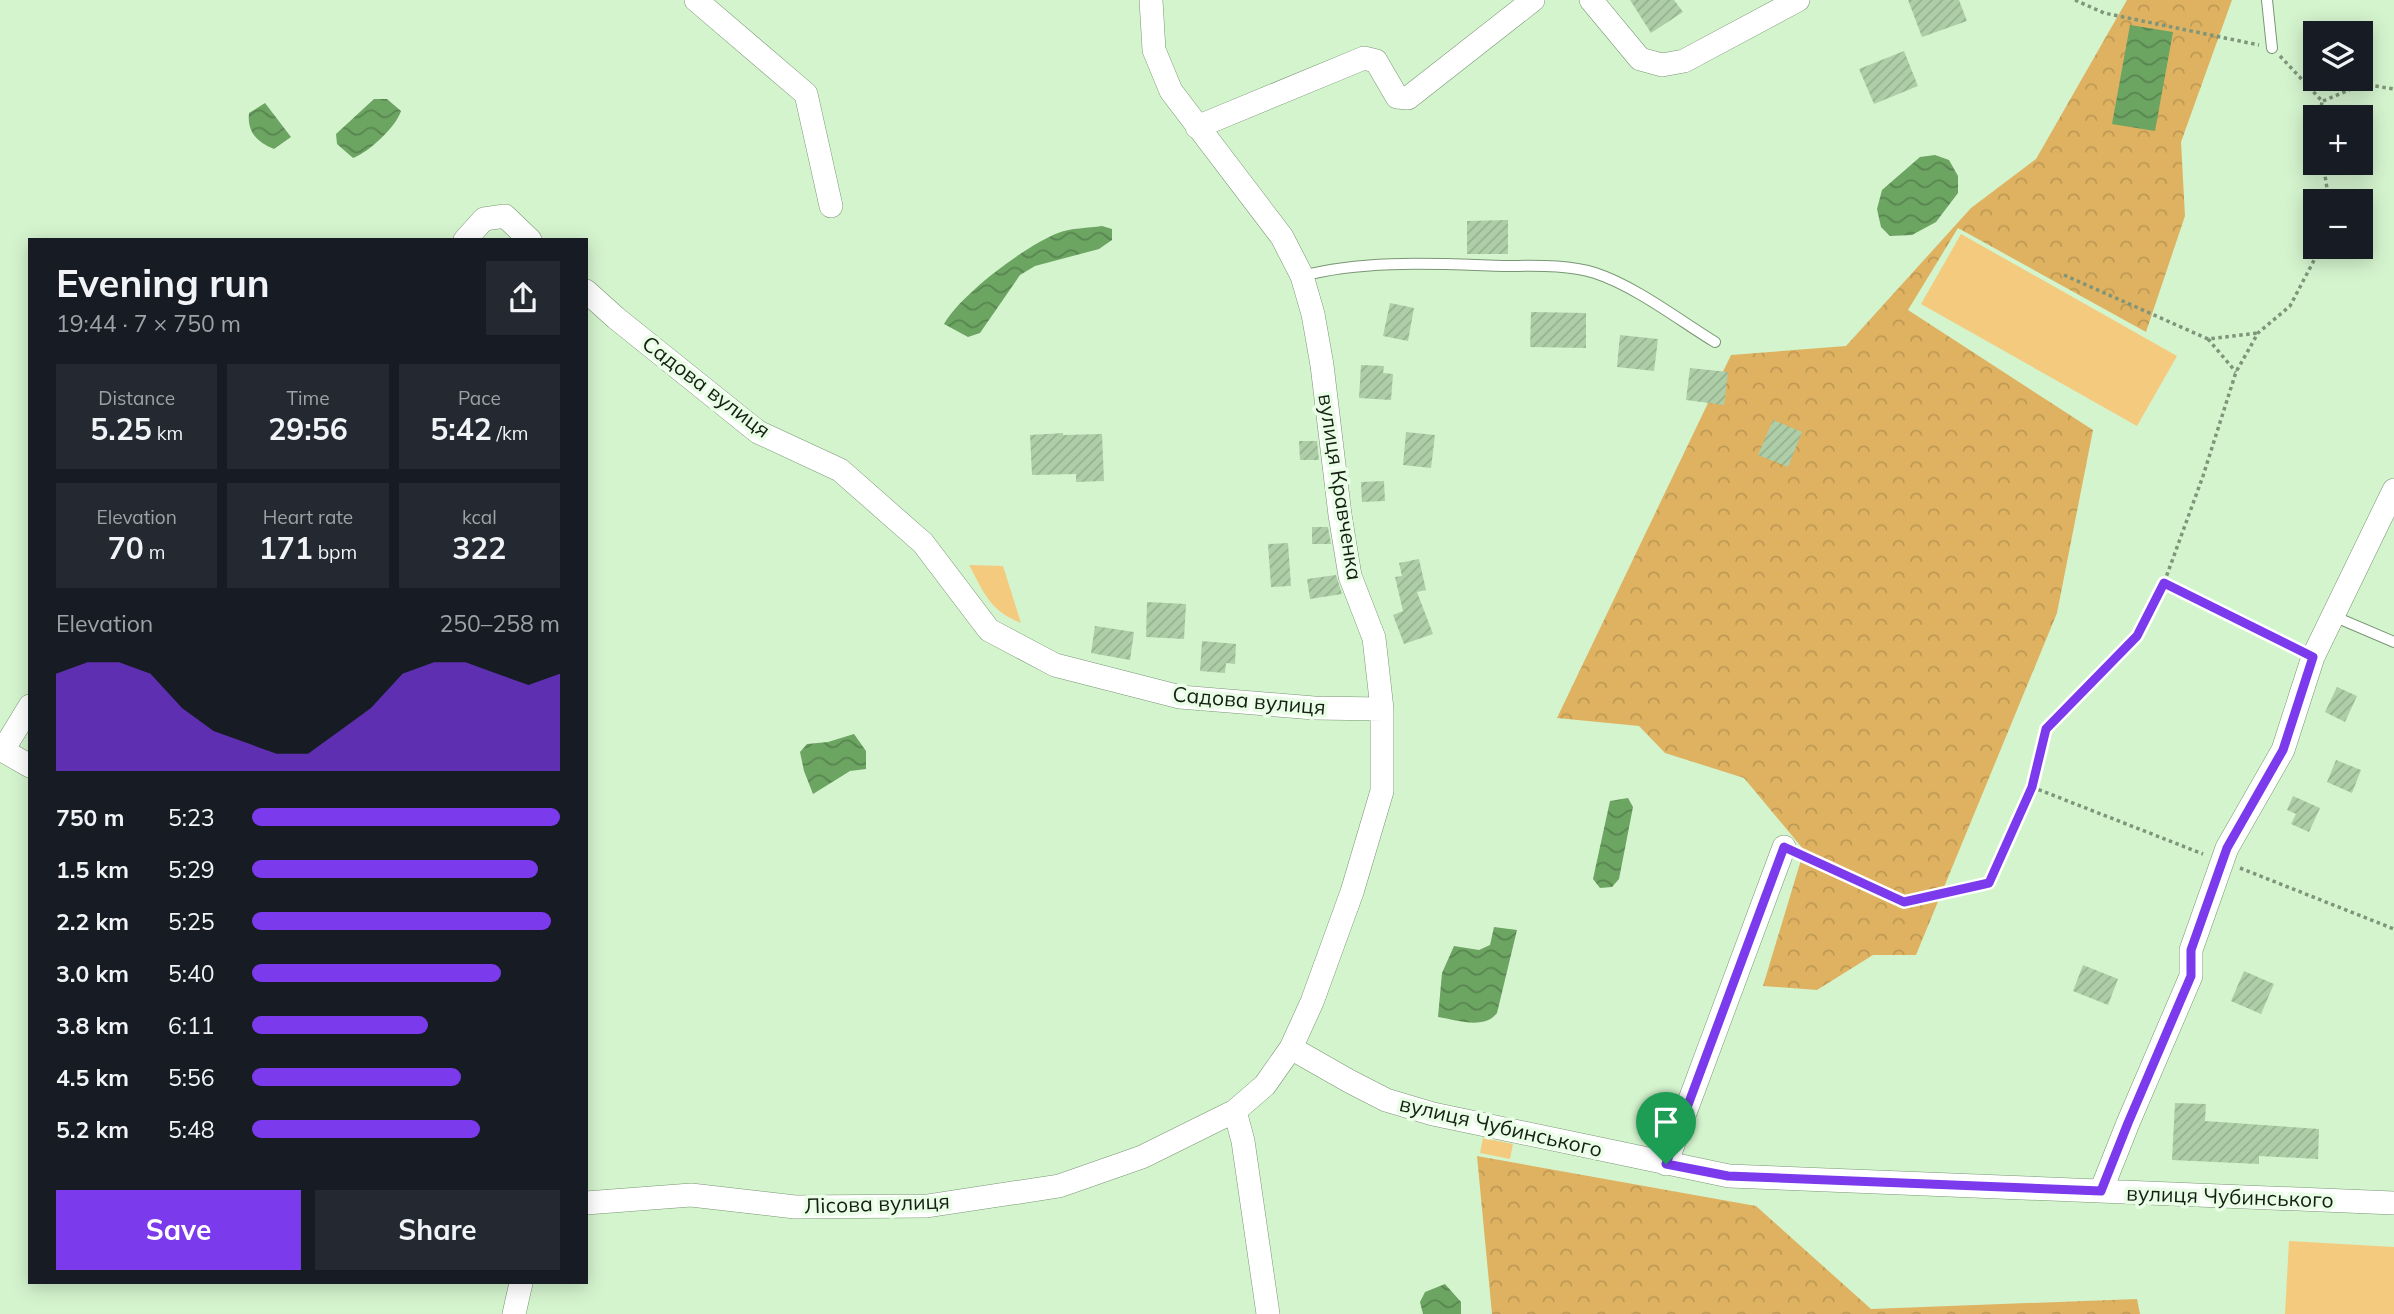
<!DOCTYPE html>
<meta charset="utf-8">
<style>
:root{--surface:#171b24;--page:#242831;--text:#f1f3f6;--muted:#9ea1a6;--accent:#7c3aed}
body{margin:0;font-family:Mulish,sans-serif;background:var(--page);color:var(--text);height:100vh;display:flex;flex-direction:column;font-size:26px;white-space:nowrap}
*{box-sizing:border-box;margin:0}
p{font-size:23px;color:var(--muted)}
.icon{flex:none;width:38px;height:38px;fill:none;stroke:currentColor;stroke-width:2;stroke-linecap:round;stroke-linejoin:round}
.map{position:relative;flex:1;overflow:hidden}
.side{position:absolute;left:28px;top:238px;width:560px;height:1046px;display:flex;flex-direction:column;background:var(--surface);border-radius:0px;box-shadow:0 4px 18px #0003}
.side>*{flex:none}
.controls{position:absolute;left:2303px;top:21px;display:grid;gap:14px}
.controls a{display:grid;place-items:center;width:70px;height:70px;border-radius:0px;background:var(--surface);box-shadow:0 4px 18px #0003;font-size:35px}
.pin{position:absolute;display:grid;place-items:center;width:60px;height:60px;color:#fff;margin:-72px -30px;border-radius:50% 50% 50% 0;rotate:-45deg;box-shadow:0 0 7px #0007}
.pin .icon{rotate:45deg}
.round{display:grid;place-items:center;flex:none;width:74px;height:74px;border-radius:0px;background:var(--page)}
.head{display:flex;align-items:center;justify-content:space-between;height:119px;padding:0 28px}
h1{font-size:38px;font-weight:700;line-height:52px}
.metrics{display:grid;grid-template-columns:repeat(3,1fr);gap:10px;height:119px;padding:7px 28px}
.metrics div{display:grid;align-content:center;border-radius:0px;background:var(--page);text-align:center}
.metrics b{font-size:30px;font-weight:700}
.metrics small{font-size:19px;font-weight:400}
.metrics p{font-size:19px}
.chart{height:196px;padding:14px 28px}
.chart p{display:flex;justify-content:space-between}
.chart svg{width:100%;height:126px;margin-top:7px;fill:var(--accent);opacity:.7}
.cta{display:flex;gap:14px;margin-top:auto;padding:14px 28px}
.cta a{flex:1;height:80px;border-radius:0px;background:var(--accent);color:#fff;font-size:28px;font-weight:700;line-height:80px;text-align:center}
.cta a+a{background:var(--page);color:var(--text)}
ul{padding:0 28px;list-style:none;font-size:23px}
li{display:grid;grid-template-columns:112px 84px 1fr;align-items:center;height:52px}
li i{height:18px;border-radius:9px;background:var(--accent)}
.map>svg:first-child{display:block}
.green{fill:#f4ca7f}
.forest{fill:url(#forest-crowns)}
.water{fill:url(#water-waves)}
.building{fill:url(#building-hatch)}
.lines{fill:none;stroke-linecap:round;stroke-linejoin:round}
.service-casing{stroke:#789673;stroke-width:12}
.minor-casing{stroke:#789673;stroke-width:24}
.path{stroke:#7e9579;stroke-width:3.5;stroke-dasharray:3.5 3.5;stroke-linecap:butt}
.service{stroke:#fff;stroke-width:10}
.minor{stroke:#fff;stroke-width:23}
.route-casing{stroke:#fff;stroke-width:14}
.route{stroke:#7c3aed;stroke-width:9}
.labels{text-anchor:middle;stroke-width:7;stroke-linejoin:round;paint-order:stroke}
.street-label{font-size:21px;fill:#142012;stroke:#eafde6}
</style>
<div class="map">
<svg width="2394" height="1314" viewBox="0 0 2394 1314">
<defs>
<pattern id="forest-crowns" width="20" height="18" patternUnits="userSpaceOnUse" patternTransform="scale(1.75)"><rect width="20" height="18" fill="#dfb261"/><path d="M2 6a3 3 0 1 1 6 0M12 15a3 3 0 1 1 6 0" fill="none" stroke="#be9953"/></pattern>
<pattern id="water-waves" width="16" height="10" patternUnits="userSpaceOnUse" patternTransform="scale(1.75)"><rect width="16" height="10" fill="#6ca462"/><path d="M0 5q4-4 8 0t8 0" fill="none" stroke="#58854f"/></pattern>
<pattern id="building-hatch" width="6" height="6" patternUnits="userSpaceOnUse" patternTransform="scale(1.75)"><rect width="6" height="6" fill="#aecea8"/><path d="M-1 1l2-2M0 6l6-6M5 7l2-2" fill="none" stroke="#95b190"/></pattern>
</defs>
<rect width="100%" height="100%" fill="#d4f4ce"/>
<path class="green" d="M1961 234 2177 356 2137 426 1921 304Z
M969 565 1003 566 1021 623C989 610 985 594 969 565Z
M1483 1138 1513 1144 1510 1159 1480 1153Z
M2289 1241 2394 1247V1314H2285Z"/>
<path class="forest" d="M2127 0H2232L2181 142 2185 216 2146 332 1958 228 1908 310 2093 430 2057 613 1916 955H1873L1817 990 1763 986 1804 850 1744 778 1665 753 1639 726 1557 718 1731 355 1846 346 1971 208 2036 159Z
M1477 1156 1756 1206 1871 1309 2137 1299 2140 1314H1492Z"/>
<path class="water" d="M2130 25 2173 32 2155 131 2112 124Z
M374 99H387L401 111C396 127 369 152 353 158L337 144 336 134Z
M265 103 291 137 274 149C257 142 247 132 249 113Z
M1935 155 1949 160 1958 176V193L1936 222 1912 235 1890 236 1881 227 1877 209 1882 190 1920 157Z
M1102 226 1112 229V240L1099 249 1035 266 1020 275 980 333 968 337 944 324C961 294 1025 246 1058 233 1071 228 1088 228 1102 226Z
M854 734 866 751V769L850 771 813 794 804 771 800 752 807 744 828 742Z
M1628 798 1633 807 1619 879 1612 887 1600 888 1593 879 1610 801Z
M1494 927 1517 930 1497 1013C1484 1030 1457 1020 1438 1017L1442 973 1454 946 1479 950 1490 945Z
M1445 1284 1461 1302V1314H1423L1420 1302 1425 1292Z"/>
<path class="building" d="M1630 0H1674L1683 12 1651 33Z
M1908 0H1959L1967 21 1922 37Z
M1904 51 1918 86 1874 104 1859 69Z
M1508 220V254H1467V221Z
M1390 303 1414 308 1408 341 1383 336Z
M1531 312 1586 313V348L1530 347Z
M1620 335 1658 339 1654 371 1617 367Z
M1361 365 1384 366 1383 373 1393 374 1391 400 1359 398Z
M1690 368 1728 372 1724 405 1686 400Z
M1773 420 1802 432 1788 467 1758 455Z
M1406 432 1435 435 1431 468 1403 465Z
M1063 433V435L1102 434 1104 481 1076 482V474L1032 475 1030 435Z
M1299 441H1317L1319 460H1300Z
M1384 481 1385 501 1362 502 1361 482Z
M1312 527H1328L1331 544H1312Z
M1288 543 1291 586 1271 587 1268 544Z
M1419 559 1426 590 1417 592 1433 634 1404 644 1393 615 1403 611 1395 577 1402 576 1399 563Z
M1336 575 1342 594 1310 599 1307 579Z
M1147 602 1186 604 1184 639 1146 637Z
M1095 626 1134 632 1130 660 1091 653Z
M1202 641 1236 644 1235 664 1226 663 1225 673 1200 671Z
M2337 687 2357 696 2345 722 2325 712Z
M2336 760 2361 770 2352 793 2327 782Z
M2293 796 2320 808 2309 832 2291 824 2296 814 2287 810Z
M2083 965 2118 979 2108 1005 2073 991Z
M2244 971 2274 984 2261 1014 2231 1001Z
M2175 1103 2206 1104 2205 1121 2319 1129 2318 1159 2259 1156V1164L2172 1160Z"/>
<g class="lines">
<defs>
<path id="service" d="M2267 0 2272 48
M1302 276C1366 259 1439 264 1504 266 1534 266 1566 264 1595 273 1635 286 1679 320 1715 342
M2333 616 2394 642"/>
<path id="minor" d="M696 0 806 94 831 206
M1151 0 1154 50 1171 91 1282 237 1302 276 1313 314 1322 365 1340 515 1350 576 1374 638 1382 709V791L1352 892 1312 1002 1291 1048 1265 1085 1235 1111 1243 1141 1268 1314
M1591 0 1640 59 1662 65 1684 61 1798 0
M1197 127 1364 58 1376 61 1397 97 1408 98 1533 0
M465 240 484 219 505 216 530 240
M586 291 616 318 758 432 840 470 923 543 989 630 1055 665 1180 697 1314 708 1382 709
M0 749 30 766
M3 750 30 706
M1291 1048 1349 1081 1386 1100 1433 1114 1729 1176 2394 1203
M1666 1164 1784 847
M2101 1191 2128 1123 2191 976V950L2227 848 2283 750 2313 657 2394 490
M586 1203 691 1195 795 1207 927 1206 1059 1186 1142 1157 1235 1111
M514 1314 521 1283"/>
</defs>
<use href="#service" class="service-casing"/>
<use href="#minor" class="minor-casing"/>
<path class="path" d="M2075 0 2104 13 2259 45
M2280 56 2322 101 2320 117
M2323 101 2363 84 2394 89
M2323 163 2329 201
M2064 275 2208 339 2258 333
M2208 339 2236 372
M2295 648 2164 583 2203 476 2236 372 2258 333 2290 306 2321 247
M2032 787 2203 854
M1801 855 1904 902 1988 883 2032 787 2046 729 2137 636 2164 583
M2240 868 2394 929"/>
<use href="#service" class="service"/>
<use href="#minor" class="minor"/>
</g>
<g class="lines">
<defs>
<path id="route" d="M2164 583 2313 657 2283 750 2227 848 2191 950V976L2128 1123 2101 1191 1728 1176 1666 1164 1784 847 1904 902 1989 883 2032 787 2046 729 2137 636Z"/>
</defs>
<use href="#route" class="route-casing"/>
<use href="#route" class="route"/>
</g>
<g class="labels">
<g class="street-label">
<text transform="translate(706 387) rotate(37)" y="7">Садова вулиця</text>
<text transform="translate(1340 487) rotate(81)" y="7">вулиця Кравченка</text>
<text transform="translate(1249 701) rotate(5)" y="7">Садова вулиця</text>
<text transform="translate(1501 1127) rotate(13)" y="7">вулиця Чубинського</text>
<text transform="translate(2230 1197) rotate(2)" y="7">вулиця Чубинського</text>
<text transform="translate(877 1204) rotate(-2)" y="7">Лісова вулиця</text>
</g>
</g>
</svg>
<div class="controls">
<a><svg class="icon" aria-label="layers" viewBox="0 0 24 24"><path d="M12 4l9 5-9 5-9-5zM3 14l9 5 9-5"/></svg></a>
<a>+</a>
<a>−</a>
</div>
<div class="pin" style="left:1666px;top:1164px;background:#1e9e55"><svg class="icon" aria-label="arrive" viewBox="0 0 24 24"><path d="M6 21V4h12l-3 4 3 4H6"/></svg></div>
<section class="side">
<div class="head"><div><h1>Evening run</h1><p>19:44 · 7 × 750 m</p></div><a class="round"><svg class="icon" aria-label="share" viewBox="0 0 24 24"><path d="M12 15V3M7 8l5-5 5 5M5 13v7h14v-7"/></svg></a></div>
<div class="metrics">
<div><p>Distance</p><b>5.25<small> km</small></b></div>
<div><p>Time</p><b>29:56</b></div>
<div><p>Pace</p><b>5:42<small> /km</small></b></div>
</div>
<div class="metrics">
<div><p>Elevation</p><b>70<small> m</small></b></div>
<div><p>Heart rate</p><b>171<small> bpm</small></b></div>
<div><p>kcal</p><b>322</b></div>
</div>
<div class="chart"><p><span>Elevation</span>250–258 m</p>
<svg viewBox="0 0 160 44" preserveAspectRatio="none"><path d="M0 44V10L10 6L20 6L30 10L40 22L50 30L60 34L70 38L80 38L90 30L100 22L110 10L120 6L130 6L140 10L150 14L160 10V44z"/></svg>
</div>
<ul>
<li><b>750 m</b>5:23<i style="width:100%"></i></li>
<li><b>1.5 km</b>5:29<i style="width:93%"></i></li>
<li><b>2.2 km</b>5:25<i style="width:97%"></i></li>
<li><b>3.0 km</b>5:40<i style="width:81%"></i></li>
<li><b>3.8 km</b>6:11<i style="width:57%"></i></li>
<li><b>4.5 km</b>5:56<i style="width:68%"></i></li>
<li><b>5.2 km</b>5:48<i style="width:74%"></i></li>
</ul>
<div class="cta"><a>Save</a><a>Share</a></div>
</section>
</div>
